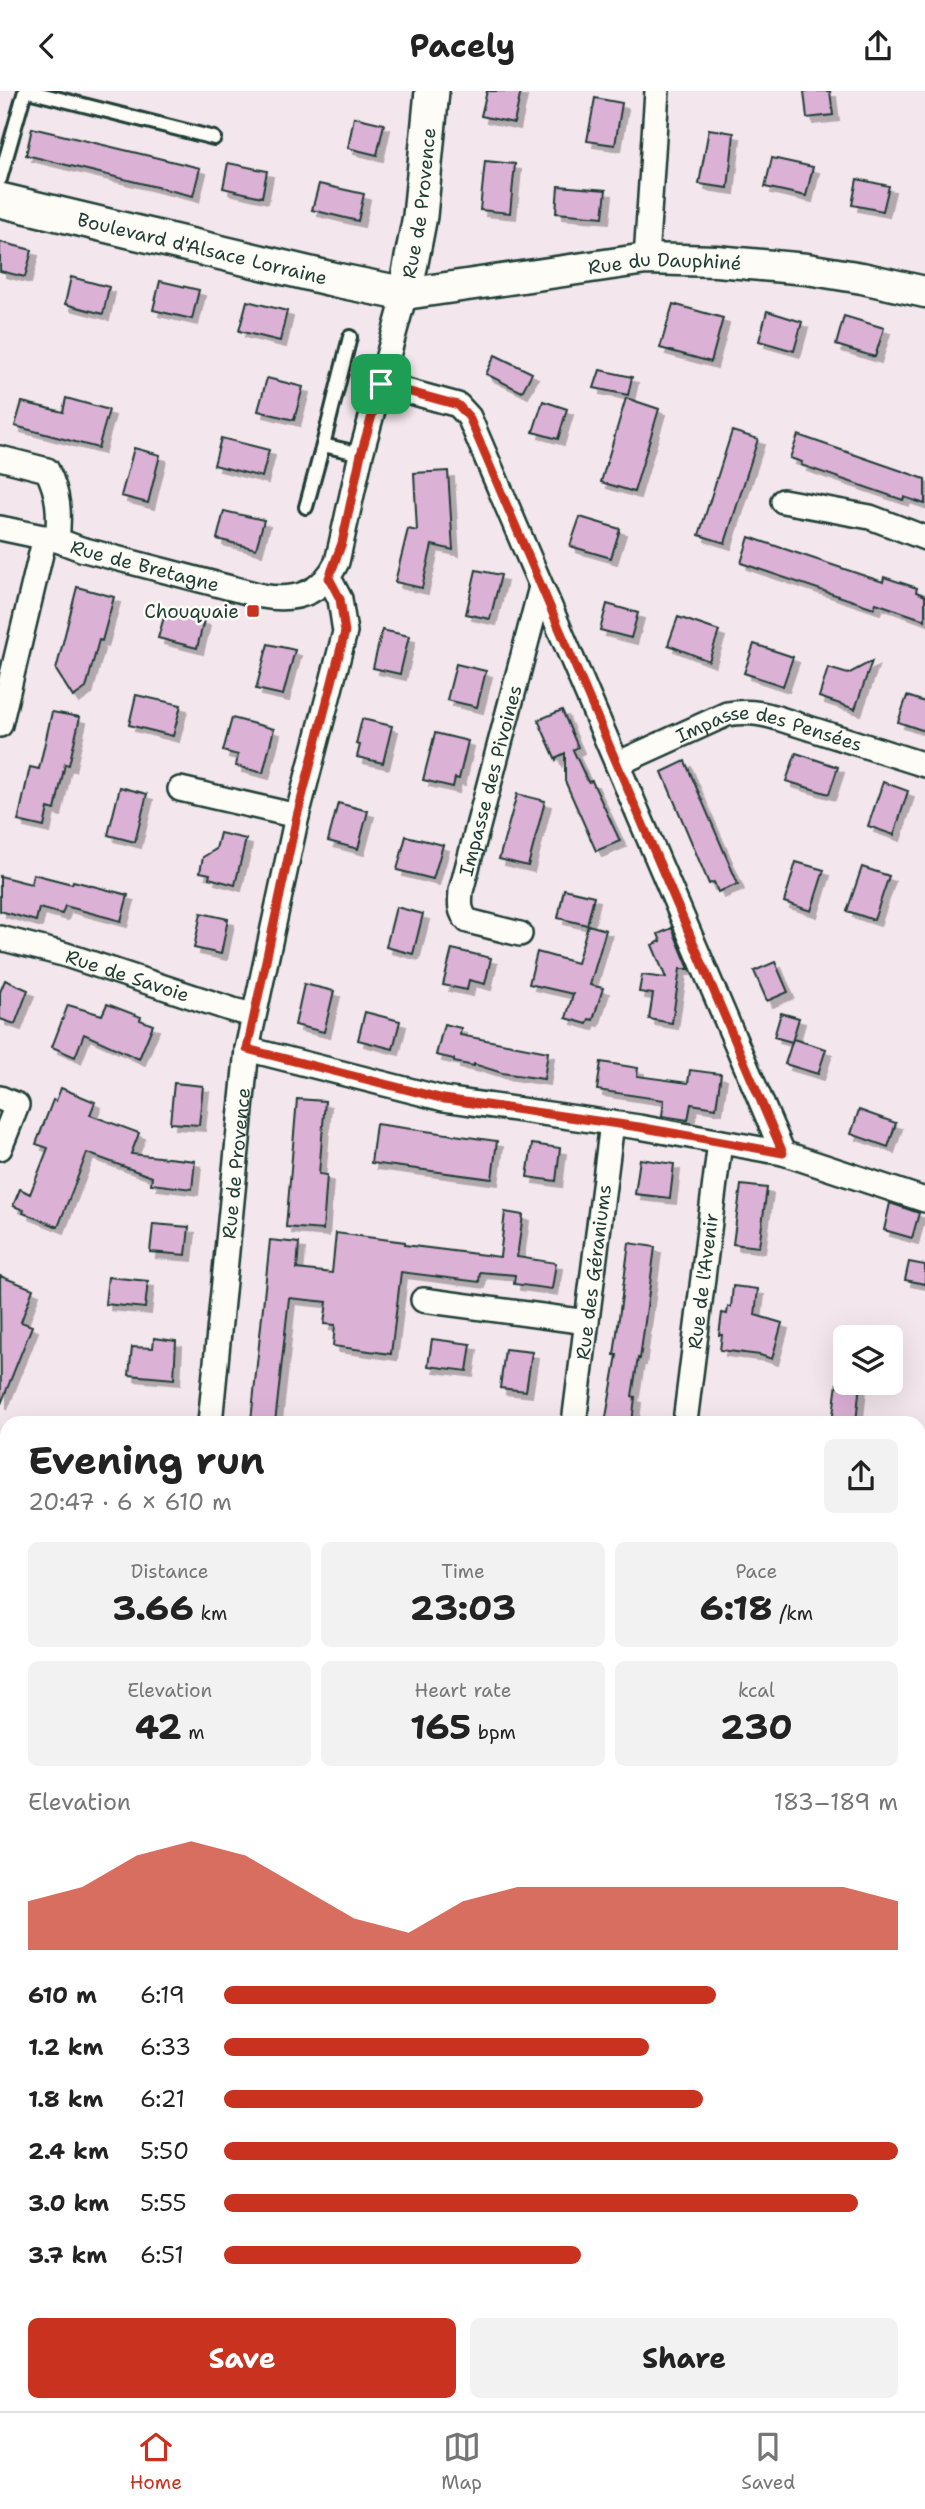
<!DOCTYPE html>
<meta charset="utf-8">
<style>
:root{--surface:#fff;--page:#f2f2f2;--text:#222;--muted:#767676;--line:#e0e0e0;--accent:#c8321e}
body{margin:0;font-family:"Shantell Sans",sans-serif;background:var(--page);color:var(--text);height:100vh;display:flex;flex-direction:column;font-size:26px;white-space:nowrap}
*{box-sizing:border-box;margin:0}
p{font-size:23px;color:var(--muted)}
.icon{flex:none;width:38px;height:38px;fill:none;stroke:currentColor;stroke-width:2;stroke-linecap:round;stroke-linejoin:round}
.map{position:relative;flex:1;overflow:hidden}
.drawer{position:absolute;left:0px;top:1325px;width:926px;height:996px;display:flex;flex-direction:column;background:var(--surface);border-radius:21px 21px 0 0;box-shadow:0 7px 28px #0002}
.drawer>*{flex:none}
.tools{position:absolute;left:833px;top:1234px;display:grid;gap:14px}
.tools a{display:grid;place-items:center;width:70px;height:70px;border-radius:10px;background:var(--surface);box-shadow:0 7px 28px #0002;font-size:35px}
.pin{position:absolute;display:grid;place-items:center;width:60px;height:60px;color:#fff;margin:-30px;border-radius:14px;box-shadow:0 4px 10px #0006}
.round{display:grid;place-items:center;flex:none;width:74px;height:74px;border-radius:10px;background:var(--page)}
.overview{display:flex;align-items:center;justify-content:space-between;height:119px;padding:0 28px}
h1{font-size:38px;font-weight:700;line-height:52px}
.figures{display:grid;grid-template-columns:repeat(3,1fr);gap:10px;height:119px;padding:7px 28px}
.figures div{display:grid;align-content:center;border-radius:10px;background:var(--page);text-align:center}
.figures b{font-size:35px;font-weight:700}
.figures small{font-size:19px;font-weight:400}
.figures p{font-size:19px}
.chart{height:196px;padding:14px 28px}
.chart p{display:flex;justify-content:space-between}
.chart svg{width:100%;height:126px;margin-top:7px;fill:var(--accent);opacity:.7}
.cta{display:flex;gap:14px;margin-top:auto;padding:14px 28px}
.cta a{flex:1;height:80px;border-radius:10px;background:var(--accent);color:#fff;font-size:28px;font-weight:700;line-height:80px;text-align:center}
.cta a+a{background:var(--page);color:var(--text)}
ul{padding:0 28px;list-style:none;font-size:23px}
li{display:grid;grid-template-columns:112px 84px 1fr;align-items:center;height:52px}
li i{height:18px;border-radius:9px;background:var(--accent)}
header{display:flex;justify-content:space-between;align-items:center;height:91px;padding:0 28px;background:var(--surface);font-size:32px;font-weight:700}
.menu{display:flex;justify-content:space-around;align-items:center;height:98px;border-top:2px solid var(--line);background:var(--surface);font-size:19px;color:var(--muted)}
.menu a{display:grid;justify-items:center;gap:4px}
.menu .selected{color:var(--accent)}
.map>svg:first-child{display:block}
.built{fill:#ecd6e6}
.building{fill:#dcb1d6;stroke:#1f3d34;stroke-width:2;filter:url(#shadow)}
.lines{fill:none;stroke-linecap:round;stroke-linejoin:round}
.service-casing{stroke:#1f3d34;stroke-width:18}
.minor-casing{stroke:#1f3d34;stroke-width:28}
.tertiary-casing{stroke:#1f3d34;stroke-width:35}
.secondary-casing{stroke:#1f3d34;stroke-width:38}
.service{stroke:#fdfcf7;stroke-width:12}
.minor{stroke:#fdfcf7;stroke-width:23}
.tertiary{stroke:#fdfcf7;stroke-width:30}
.secondary{stroke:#fdfcf7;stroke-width:33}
.route-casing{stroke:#fff;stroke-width:14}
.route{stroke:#c8321e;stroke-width:9}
.poi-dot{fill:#c8321e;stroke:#fdfcf7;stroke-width:2.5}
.labels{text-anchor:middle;stroke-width:5;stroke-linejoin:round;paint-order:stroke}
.street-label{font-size:19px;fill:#1f3d34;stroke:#fdfcf7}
.poi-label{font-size:19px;fill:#1f3d34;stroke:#fdfcf7;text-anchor:end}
</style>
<header><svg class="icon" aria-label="back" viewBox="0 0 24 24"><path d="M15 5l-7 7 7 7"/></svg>Pacely<svg class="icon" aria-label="share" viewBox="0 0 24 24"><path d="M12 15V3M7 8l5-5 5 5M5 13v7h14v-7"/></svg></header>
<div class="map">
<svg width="925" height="2320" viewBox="0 0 925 2320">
<defs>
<filter id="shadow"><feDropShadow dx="6" dy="6" stdDeviation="0" flood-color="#0004"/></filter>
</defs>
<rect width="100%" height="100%" fill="#f3e6ed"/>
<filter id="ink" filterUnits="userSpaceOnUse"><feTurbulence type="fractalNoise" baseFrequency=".0143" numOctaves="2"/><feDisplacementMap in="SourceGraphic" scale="14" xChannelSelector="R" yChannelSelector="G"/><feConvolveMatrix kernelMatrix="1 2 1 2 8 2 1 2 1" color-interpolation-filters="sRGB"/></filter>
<g filter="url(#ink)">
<path class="built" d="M0 1726 7 1728V1960L0 1959Z"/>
<path class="building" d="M487 0H521L514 32 481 25Z
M804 0H830L833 24 807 27Z
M595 7 622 12 615 54 587 50Z
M354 26 384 33 377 64 348 57Z
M32 37 200 77 193 105 26 64Z
M709 38 734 42 728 97 699 93Z
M772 67 813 76 806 105 765 96Z
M485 70 515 73 510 122 480 119Z
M228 72 267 80 262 106 223 97Z
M857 88 889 95 883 120 852 114Z
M319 93 364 103 358 130 312 119Z
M558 95 606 99 603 126 556 122Z
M0 151 32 159 25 186 0 180Z
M71 186 109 196 103 223 65 213Z
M160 190 199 199 192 228 153 219Z
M247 210 287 220 280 250 239 240Z
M673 213 723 227 711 271 660 257Z
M767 220 802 231 794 260 759 250Z
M844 225 884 237 875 266 836 254Z
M495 264 532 282 522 301 486 283Z
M600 279 632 286 628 304 594 297Z
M267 287 303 296 294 329 258 320Z
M66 307 109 319 98 357 15 335 22 311 63 321Z
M626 307 659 318 634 401 601 391Z
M543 310 567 318 558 348 533 341Z
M732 340 758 348 725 452 699 444Z
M798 344 925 388V413L904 406 903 409 801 374 802 371 790 367Z
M221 347 269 359 262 386 214 374Z
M134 357 160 364 148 412 121 405Z
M448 380 453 459 432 454 422 497 395 491 408 438 417 440 414 382Z
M224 420 264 429 256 458 217 448Z
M580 426 620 438 611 467 570 455Z
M749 446 883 491 884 486 917 497 916 501 925 505V529L876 512 874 517 741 472Z
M476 479 501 484 490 528 466 523Z
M77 496 114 506 102 550 99 549 86 597 73 606 56 579Z
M607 513 638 522 631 547 600 539Z
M166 519 204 529 197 557 158 547Z
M678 526 719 540 709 570 668 554Z
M382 539 409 545 400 583 373 577Z
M268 553 295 559 283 604 256 598Z
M754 553 793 566 783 595 744 582Z
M872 570 855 618 819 606 828 577 848 583Z
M456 573 486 580 477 616 447 609Z
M136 604 181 614 173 645 129 634Z
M907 605 925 611V640L898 631Z
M562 619 578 656 573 659 588 691 592 690 620 750 596 760 565 690V662L557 666 556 669 538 629Z
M52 621 80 626 69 674 65 673 55 719 48 717 44 736 18 730 30 676 39 678Z
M232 627 274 638 263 682 236 675 238 664 223 660Z
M362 628 392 635 383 672 357 666 360 654 356 653Z
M435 642 468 650 459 688 455 687 453 696 423 689Z
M796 662 838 676 829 703 786 690Z
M685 670 738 793 718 801 714 791 709 793 662 681Z
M883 691 908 700 894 744 868 735Z
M120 696 147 703 135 751 108 744Z
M517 703 545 710 528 775 499 768Z
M338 712 368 720 358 758 328 750Z
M220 742 246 748 235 794 209 787 210 783 200 781 203 766 216 758Z
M406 745 443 754 433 788 397 779Z
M796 771 824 779 811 820 784 811Z
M862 776 889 785 874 829 847 820Z
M33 783 72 793 73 790 128 804 121 830 65 815 62 823 39 817 36 830 0 820V785L31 793Z
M564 798 594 805 587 834 558 827Z
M396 816 423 823 413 863 386 856Z
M201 822 228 828 221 863 194 857Z
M588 834 606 839 590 894 603 897 593 929 589 928 587 933 566 927 573 903 529 893 537 861 577 872Z
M672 837 689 878H680L672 932 649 928 653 903 639 901 642 884 666 887 652 854 661 850 658 843Z
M452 858 491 867 485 893 469 889 467 899 443 894Z
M775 871 788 901 767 910 754 880Z
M5 889 28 899 15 933 0 928V901Z
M304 893 334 900 324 941 295 934Z
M107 913 141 926 140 929 153 934 139 968 84 943 75 966 52 956 68 914 102 924Z
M365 921 400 930 393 958 358 949Z
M781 922 799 927 792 951 774 946Z
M444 933 461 937 460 944 548 961 544 988 502 982 474 973V975L454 971V968L436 964Z
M793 948 826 958 818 983 785 973Z
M601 971 638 977 637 985 688 992 690 979 721 983 716 1017 691 1013 688 1029 662 1025 664 1009 597 999Z
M174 992 203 995 199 1034 170 1032Z
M61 997 95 1011 90 1024 139 1042 131 1063 195 1070 192 1098 151 1093 152 1086 87 1062 58 1136 23 1122 24 1119 13 1115 20 1098 30 1103 48 1057 36 1053 53 1009 56 1010Z
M297 1008 325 1010 319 1083 327 1084 323 1139 286 1136Z
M859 1019 896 1032 888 1056 851 1043Z
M376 1033 497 1050 492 1088 371 1072Z
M532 1053 560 1057 556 1090 527 1086Z
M640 1068 674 1073 670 1107 635 1103Z
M741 1094 767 1097 759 1156 733 1153Z
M890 1112 919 1122 912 1147 884 1139Z
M505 1121 523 1124 517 1166 556 1172 552 1198 514 1193 515 1184 480 1181 479 1191 401 1181 391 1263 333 1255 335 1234 324 1233 327 1211 289 1207 275 1332 251 1330 270 1149 299 1152 297 1178 332 1182 336 1142 405 1151V1154L500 1166Z
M153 1133 189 1136 186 1164 150 1161Z
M629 1152 655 1156 640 1268 638 1267 632 1305 635 1306 632 1332H605L617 1264H614Z
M909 1171 925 1174V1193L905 1189Z
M0 1185 33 1198 21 1231 32 1235 1 1313Z
M108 1186 148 1190 145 1217 105 1213Z
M733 1195 758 1198 755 1224 782 1232 772 1268 760 1264 720 1259 722 1244H719L722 1222 727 1223 728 1216H731Z
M154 1247 176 1250 174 1288 129 1284 132 1256 153 1257Z
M432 1248 471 1253 467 1280 428 1275Z
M505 1258 532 1261 526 1300 500 1297Z
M837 1292H860L856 1332H832Z"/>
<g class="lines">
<defs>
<path id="service" d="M28 0 214 47
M0 88 25 0
M350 246 323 354 361 363
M306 416 323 354
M0 1937H7
M919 1944H925"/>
<g id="minor">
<path d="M646 168 657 0"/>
<path d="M381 293 458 314 469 326 783 1062 925 1109"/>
<path d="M0 367 47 379C59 403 60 423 57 449"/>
<path d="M783 410 870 426 925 447"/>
<path id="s1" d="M0 437 57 449 81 458 262 505C296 511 322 502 337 471L361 363 405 203"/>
<path d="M0 634 45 446"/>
<path id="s2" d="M617 673 727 623C744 620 758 621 774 626L925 674"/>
<path d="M180 698 297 725"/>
<path id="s3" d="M520 843 468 830C459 821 460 812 461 800L541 496"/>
<path id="s4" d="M0 847 63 863 233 919 253 924"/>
<path d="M247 958 444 1008 639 1036 783 1062"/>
<path d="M0 1007 17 1014 0 1057"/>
<path d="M423 1209 587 1231"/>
<path id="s5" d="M685 1331 720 1051"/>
<path id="s6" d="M210 1332 247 958 297 725 345 541 340 508 329 487"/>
<path id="s7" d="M574 1332 612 1032"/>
<path d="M0 1992 7 1994"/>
<path d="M919 2029 925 2030"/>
<path d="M0 2061 7 2054"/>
<path d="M81 2320 83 2314"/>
</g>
<g id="tertiary">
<path id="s8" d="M405 203 646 168 716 170 807 178 862 187 925 201"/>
<path d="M919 1440 925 1415"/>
<path d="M919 2288 925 2290"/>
<path d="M191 2320V2314"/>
<path d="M820 2320V2314"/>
</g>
<g id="secondary">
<path id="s9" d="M0 109 336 189 405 203 420 125 432 0"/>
</g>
</defs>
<use href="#service" class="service-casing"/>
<use href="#minor" class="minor-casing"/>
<use href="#tertiary" class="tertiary-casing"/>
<use href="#secondary" class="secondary-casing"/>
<use href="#service" class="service"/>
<use href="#minor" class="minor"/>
<use href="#tertiary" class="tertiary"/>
<use href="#secondary" class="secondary"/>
</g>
</g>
<g class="lines" filter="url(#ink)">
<defs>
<path id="route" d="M381 293 458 314 469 326 783 1062 639 1036 444 1008 247 958 297 725 345 541 340 508 329 487 342 452 361 363Z"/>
</defs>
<use href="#route" class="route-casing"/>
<use href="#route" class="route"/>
</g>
<rect class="poi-dot" x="246" y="513" width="14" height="14" rx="3.5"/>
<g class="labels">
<g class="street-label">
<text dy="7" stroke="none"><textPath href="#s9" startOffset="508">Rue de Provence</textPath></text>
<text dy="7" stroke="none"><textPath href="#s9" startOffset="208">Boulevard d'Alsace Lorraine</textPath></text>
<text dy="7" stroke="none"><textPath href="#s8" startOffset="262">Rue du Dauphiné</textPath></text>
<text dy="7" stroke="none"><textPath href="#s1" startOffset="150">Rue de Bretagne</textPath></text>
<text dy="7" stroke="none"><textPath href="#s2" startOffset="163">Impasse des Pensées</textPath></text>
<text dy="7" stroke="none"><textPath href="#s3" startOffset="200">Impasse des Pivoines</textPath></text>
<text dy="7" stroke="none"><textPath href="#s4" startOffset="133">Rue de Savoie</textPath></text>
<text dy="7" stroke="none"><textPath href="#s6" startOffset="261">Rue de Provence</textPath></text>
<text dy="7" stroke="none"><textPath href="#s7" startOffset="152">Rue des Géraniums</textPath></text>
<text dy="7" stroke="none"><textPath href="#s5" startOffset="142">Rue de l'Avenir</textPath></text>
</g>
<g class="poi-label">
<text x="239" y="527">Chouquaie</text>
</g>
</g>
</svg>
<div class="tools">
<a><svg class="icon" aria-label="layers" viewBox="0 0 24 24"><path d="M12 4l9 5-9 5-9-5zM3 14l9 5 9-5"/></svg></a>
</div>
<div class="pin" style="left:381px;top:293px;background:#1e9e55"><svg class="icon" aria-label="arrive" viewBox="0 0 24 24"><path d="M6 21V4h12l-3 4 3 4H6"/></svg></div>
<section class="drawer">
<div class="overview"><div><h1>Evening run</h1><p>20:47 · 6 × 610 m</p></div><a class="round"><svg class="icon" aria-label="share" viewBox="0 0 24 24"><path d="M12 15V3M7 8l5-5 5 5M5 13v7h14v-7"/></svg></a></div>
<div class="figures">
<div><p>Distance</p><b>3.66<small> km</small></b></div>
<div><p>Time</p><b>23:03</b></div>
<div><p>Pace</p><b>6:18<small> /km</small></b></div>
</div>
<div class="figures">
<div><p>Elevation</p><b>42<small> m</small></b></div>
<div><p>Heart rate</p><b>165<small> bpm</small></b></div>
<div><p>kcal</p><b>230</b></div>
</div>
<div class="chart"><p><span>Elevation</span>183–189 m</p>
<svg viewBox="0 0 160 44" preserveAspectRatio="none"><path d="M0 44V27L10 22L20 11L30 6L40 11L50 22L60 33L70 38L80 27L90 22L100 22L110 22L120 22L130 22L140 22L150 22L160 27V44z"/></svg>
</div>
<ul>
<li><b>610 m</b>6:19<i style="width:73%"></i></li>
<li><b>1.2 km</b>6:33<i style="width:63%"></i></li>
<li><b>1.8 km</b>6:21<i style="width:71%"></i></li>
<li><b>2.4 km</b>5:50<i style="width:100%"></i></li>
<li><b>3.0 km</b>5:55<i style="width:94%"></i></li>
<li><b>3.7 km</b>6:51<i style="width:53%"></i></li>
</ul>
<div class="cta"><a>Save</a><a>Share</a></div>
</section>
</div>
<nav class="menu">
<a class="selected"><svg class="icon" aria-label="home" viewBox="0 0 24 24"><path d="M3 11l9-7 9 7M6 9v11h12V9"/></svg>Home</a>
<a><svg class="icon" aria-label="map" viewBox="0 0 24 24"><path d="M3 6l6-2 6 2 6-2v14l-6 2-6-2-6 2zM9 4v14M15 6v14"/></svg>Map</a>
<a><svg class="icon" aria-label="saved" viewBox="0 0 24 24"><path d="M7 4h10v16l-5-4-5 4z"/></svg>Saved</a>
</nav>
